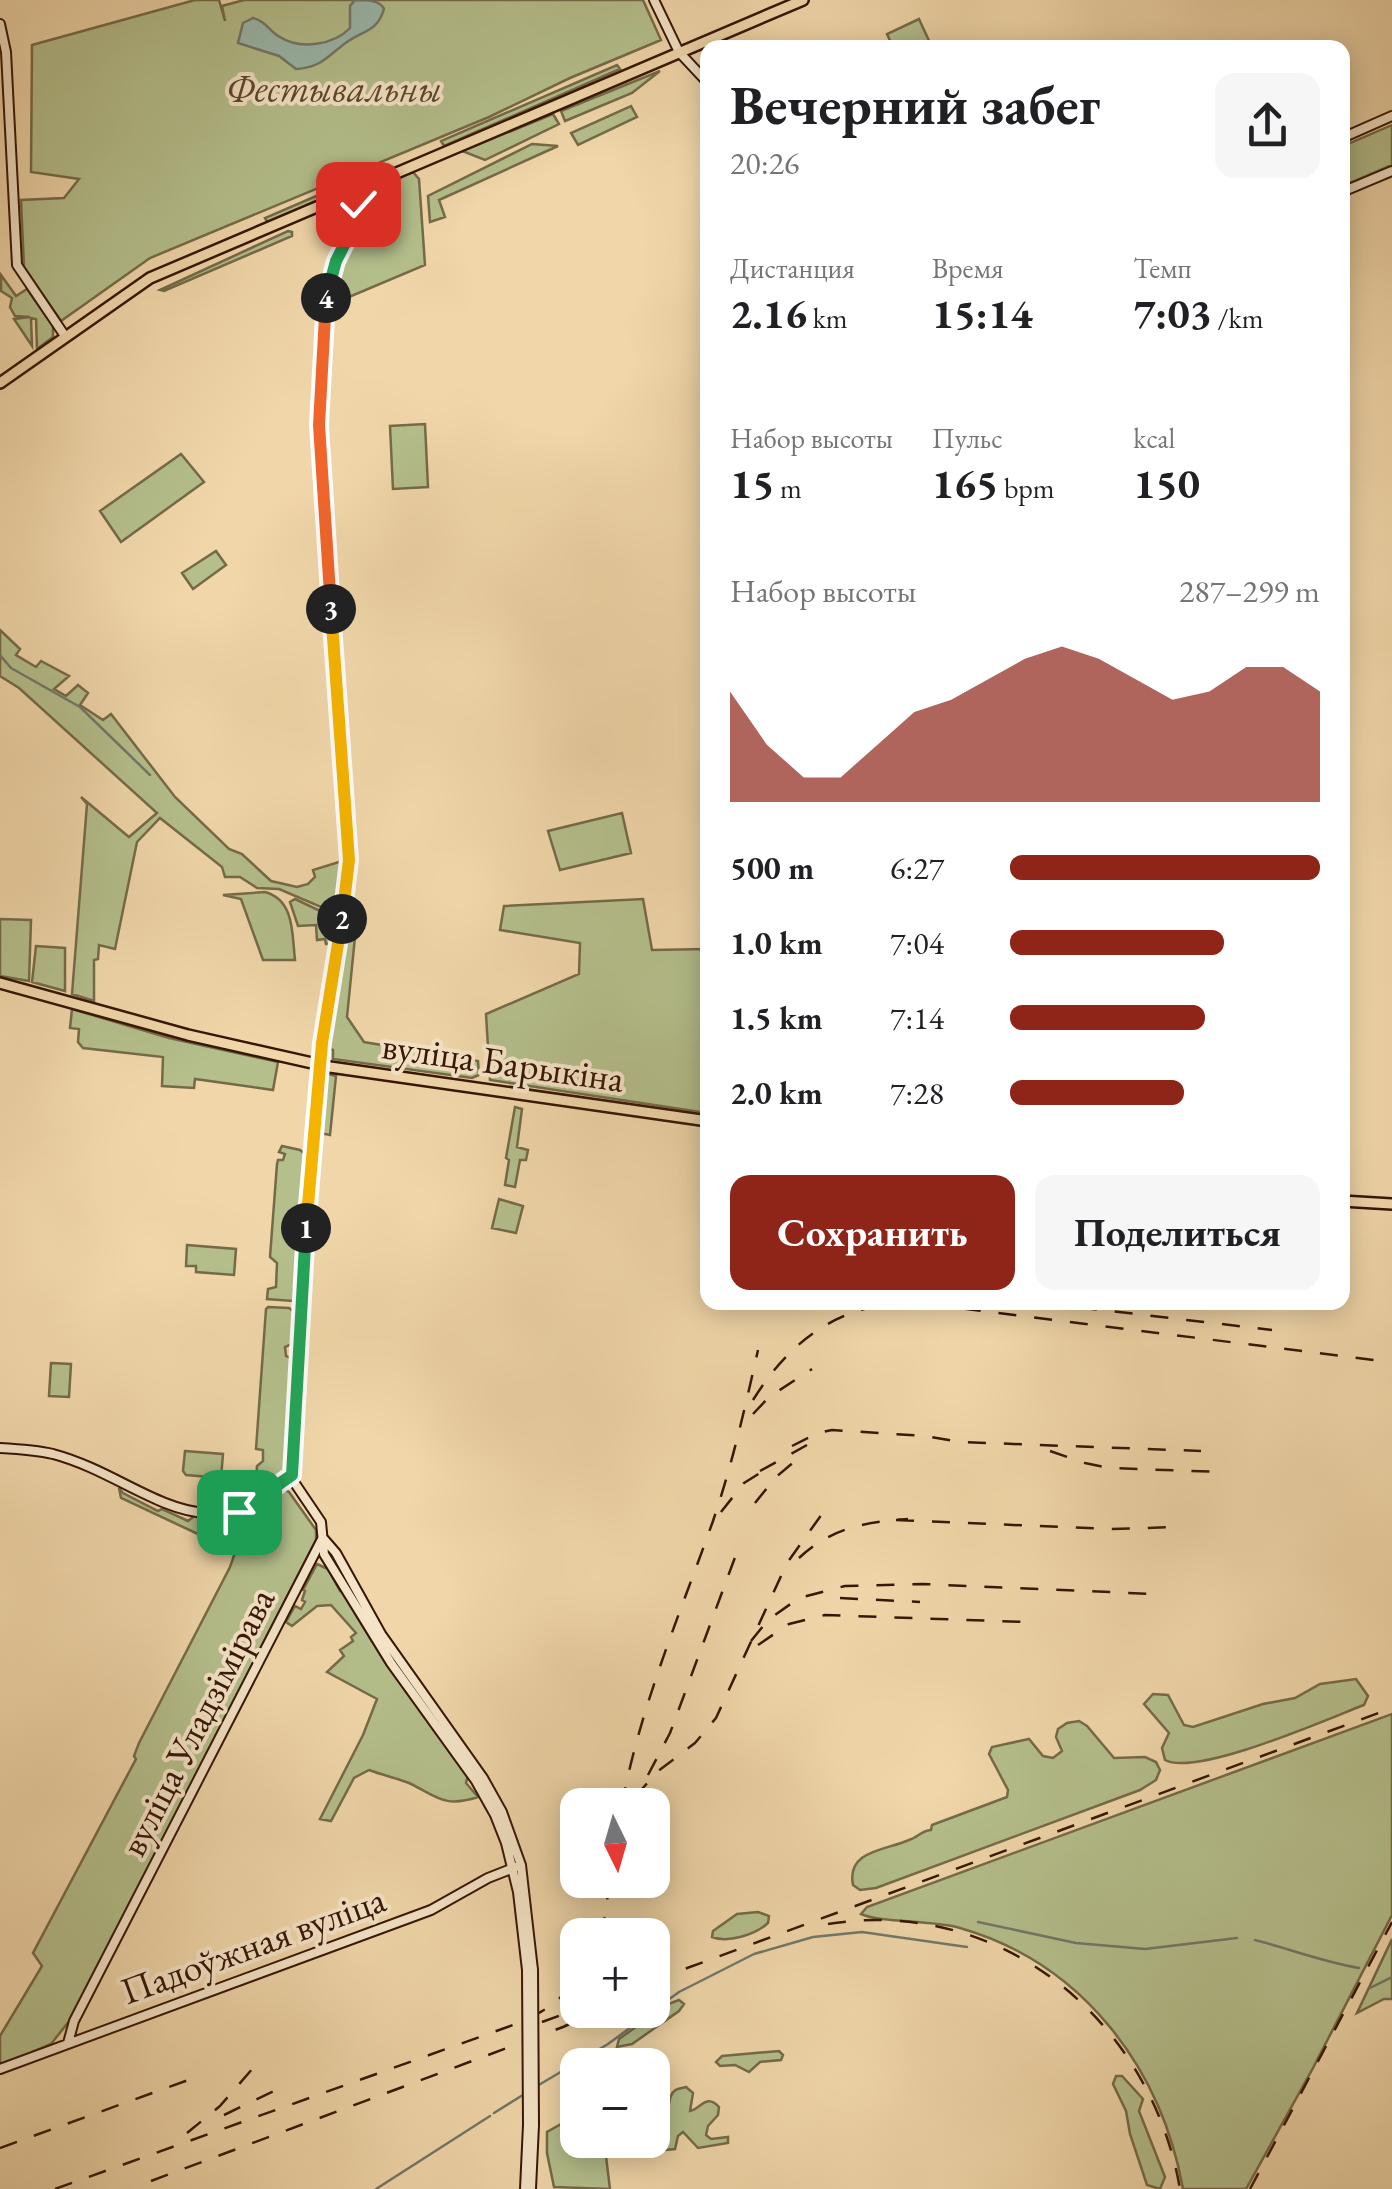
<!DOCTYPE html>
<html lang="ru">
<meta charset="utf-8">
<style>
:root{--surface:#fff;--page:#f6f6f6;--text:#202124;--muted:#757577;--accent:#8f2418}
body{margin:0;font-family:"EB Garamond",serif;background:var(--page);color:var(--text);height:100vh;display:flex;flex-direction:column;font-size:38px;white-space:nowrap}
*{box-sizing:border-box;margin:0}
p{font-size:32px;color:var(--muted)}
.icon{flex:none;width:55px;height:55px;fill:none;stroke:currentColor;stroke-width:2;stroke-linecap:round;stroke-linejoin:round}
.map{position:relative;flex:1;overflow:hidden}
.panel{position:absolute;left:700px;top:40px;width:650px;height:1270px;display:flex;flex-direction:column;background:var(--surface);border-radius:20px;box-shadow:0 5px 25px #0003}
.panel>*{flex:none}
.needle{width:65px;rotate:175deg}
.controls{position:absolute;left:560px;top:1788px;display:grid;gap:20px}
.controls a{display:grid;place-items:center;width:110px;height:110px;border-radius:20px;background:var(--surface);box-shadow:0 5px 25px #0003;font-size:50px}
.pin{position:absolute;display:grid;place-items:center;width:85px;height:85px;color:#fff;margin:-42px;border-radius:20px;box-shadow:0 5px 15px #0006}
.km{position:absolute;width:50px;height:50px;margin:-25px;border-radius:50%;background:#222;color:#fff;font-size:28px;line-height:50px;text-align:center}
.round{display:grid;place-items:center;flex:none;width:105px;height:105px;border-radius:20px;background:var(--page)}
.summary{display:flex;align-items:center;justify-content:space-between;height:170px;padding:0 30px}
h1{font-size:55px;font-weight:700;line-height:75px}
.metrics{display:grid;grid-template-columns:repeat(3,1fr);gap:15px;height:170px;padding:10px 30px}
.metrics div{display:grid;align-content:center}
.metrics b{font-size:42px;font-weight:700}
.metrics small{font-size:28px;font-weight:400}
.metrics p{font-size:28px}
.chart{height:280px;padding:20px 30px}
.chart p{display:flex;justify-content:space-between}
.chart svg{width:100%;height:180px;margin-top:10px;fill:var(--accent);opacity:.7}
.action{display:flex;gap:20px;margin-top:auto;padding:20px 30px}
.action a{flex:1;height:115px;border-radius:20px;background:var(--accent);color:#fff;font-size:40px;font-weight:700;line-height:115px;text-align:center}
.action a+a{background:var(--page);color:var(--text)}
ul{padding:0 30px;list-style:none;font-size:32px}
li{display:grid;grid-template-columns:160px 120px 1fr;align-items:center;height:75px}
li i{height:25px;border-radius:12px;background:var(--accent)}
.map>svg:first-child{display:block}
.green{fill:#b4bf8c;stroke:#756a48;stroke-width:2.5}
.water{fill:#9ab9ac;stroke:#727769;stroke-width:2.5}
.lines{fill:none;stroke-linecap:round;stroke-linejoin:round}
.stream{stroke:#727769;stroke-width:2.5}
.secondary-casing{stroke:#361505;stroke-width:12}
.primary-casing{stroke:#361505;stroke-width:14}
.secondary{stroke:#f5e4c7;stroke-width:8}
.primary{stroke:#f0d6a9;stroke-width:9}
.rail{stroke:#361505;stroke-width:2.5;stroke-dasharray:18 18;stroke-linecap:butt}
.secondary-bridge-casing{stroke:#361505;stroke-width:12;stroke-linecap:butt}
.secondary-bridge{stroke:#f5e4c7;stroke-width:8}
.split-1-casing{stroke:#fff;stroke-width:20}
.split-2-casing{stroke:#fff;stroke-width:20}
.split-3-casing{stroke:#fff;stroke-width:20}
.split-4-casing{stroke:#fff;stroke-width:20}
.split-5-casing{stroke:#fff;stroke-width:20}
.split-1{stroke:#22a559;stroke-width:12}
.split-2{stroke:#f5b400;stroke-width:12}
.split-3{stroke:#f5b400;stroke-width:12}
.split-4{stroke:#f0652b;stroke-width:12}
.split-5{stroke:#22a559;stroke-width:12}
.labels{text-anchor:middle;stroke-width:8;stroke-linejoin:round;paint-order:stroke}
.park-label{font-size:38px;font-style:italic;fill:#5c482e;stroke:#f5e4c7}
.street-label{font-size:38px;fill:#361505;stroke:#f5e4c7}
</style>
<div class="map">
<svg width="1392" height="2189" viewBox="0 0 1392 2189">
<rect width="100%" height="100%" fill="#f0d6a9"/>
<filter id="stains"><feTurbulence type="fractalNoise" baseFrequency=".002" numOctaves="4"/><feColorMatrix values="0 0 0 0 .2 0 0 0 0 .09 0 0 0 0 .02 0 0 0 .5 -.17"/></filter>
<radialGradient id="worn" r=".72"><stop offset=".6" stop-color="#630" stop-opacity="0"/><stop offset="1" stop-color="#630" stop-opacity=".3"/></radialGradient>
<path class="green" d="M195 0H219L225 21 222 6 244 0H643L661 40 570 78 489 117 150 258 61 321 24 267 21 200 64 198 79 179 31 172 32 45Z
M919 19 931 45 893 47 887 34Z
M617 65 620 69 444 146 441 141Z
M660 71 632 93 565 121 561 111Z
M631 106 637 117 578 145 571 133Z
M553 114 559 124 485 160 462 151Z
M1392 125V165L1343 186V146Z
M532 144 558 146 439 200 445 217 430 222 428 196Z
M388 165 389 171 268 223 265 218Z
M413 172 419 179 425 265 330 305C333 273 365 201 390 182 397 177 406 175 413 172Z
M288 231 292 232V236L164 291 160 290Z
M1 275 16 296 27 289 53 326V337L37 349 36 319 31 318 32 346 14 319 30 317 15 316 10 307 12 298 1 291Z
M425 424 428 487 393 489 390 426Z
M181 454 204 482 121 542 100 511Z
M216 551 226 565 193 589 182 573Z
M0 630 20 649 16 655 36 667 41 661 69 676 54 689 66 696 78 685 88 693 80 705 103 720 111 714 175 797 229 849 242 854 271 881 297 887 308 884 315 877 313 870 342 861 335 913 279 889 257 888 240 877H225L222 867 160 818 137 842 115 949 99 945 98 959 94 960V1001L72 994 87 804 81 797 129 837 157 813 19 688 0 676Z
M622 813 631 853 560 870 548 831Z
M265 892C295 900 292 935 295 960H263L241 899 223 895Z
M295 899 333 917 337 927 332 944H326L325 939 317 940 316 925 298 926 290 902Z
M643 899 652 950 707 949V1113L490 1080 486 1014 579 974 580 943 500 930 504 906Z
M0 919 31 920 29 981 0 976Z
M349 923 356 927 347 1017 364 1042 478 1061 479 1075 472 1078 333 1059V1050L326 1048Z
M36 946 65 948V991L32 982Z
M72 1009 169 1038 278 1062 273 1090 195 1079 194 1088 162 1086 163 1057 83 1048 78 1042 79 1029 70 1028Z
M328 1074 336 1076 330 1135 320 1133 318 1129 325 1078Z
M515 1107 522 1109 517 1147 528 1150 526 1160H520L515 1187 505 1185 509 1160 506 1158Z
M282 1146 300 1150 306 1155 293 1301 267 1299 268 1289 276 1287 277 1263 270 1257 277 1164 278 1160H283L285 1154 279 1152Z
M499 1199 523 1206 516 1233 492 1228Z
M187 1245 236 1249 234 1275 196 1272V1266H186Z
M268 1307 289 1308 296 1313 294 1343 285 1347 286 1356 293 1359 286 1471 282 1479 255 1498 257 1466 263 1461V1450L256 1449 266 1309Z
M51 1363 71 1364 69 1397 49 1396Z
M185 1451 223 1454 221 1478 186 1475 183 1471Z
M119 1488 123 1493 158 1511 162 1509 188 1521 198 1513 233 1515 230 1549 121 1498Z
M283 1489 289 1492 316 1530V1540L70 2020 51 2044 0 2066V2036L42 1966 33 1953 136 1759 134 1756 139 1743 230 1567 236 1550 237 1518Z
M317 1564 328 1569 340 1591 343 1590 372 1641 468 1775 466 1783 478 1797C444 1808 438 1797 409 1783 396 1778 382 1775 369 1770L354 1778 331 1821 320 1819 363 1735 377 1699 327 1672 344 1656 340 1650 353 1641 351 1637 356 1633 331 1605 317 1606 292 1626 286 1622 295 1606 301 1609 305 1602 302 1600 305 1591 303 1590Z
M1356 1679 1368 1696 1364 1705C1327 1719 1197 1777 1165 1760L1162 1748 1169 1733 1144 1704 1153 1694 1168 1695 1184 1725 1193 1727 1263 1704 1295 1698 1320 1684Z
M1392 1714V1915L1313 2068 1246 2189H1183C1161 2067 1082 1963 960 1928 933 1920 880 1923 861 1914L867 1907Z
M1079 1721 1087 1726 1114 1758 1145 1757 1156 1762 1160 1770 1156 1780 1140 1790 876 1888 860 1890 853 1885C846 1850 887 1850 909 1840 919 1837 920 1831 931 1830L932 1825 1007 1797 1008 1790 989 1754 992 1747 1029 1739 1043 1756 1053 1758 1062 1751 1056 1737 1058 1729 1067 1723Z
M758 1912 769 1916 768 1923C755 1935 728 1943 712 1937L713 1931 737 1914Z
M1392 1939V1999H1384L1357 2013Z
M679 2000 684 2004 679 2011 632 2044 617 2047 619 2039 668 2004Z
M779 2051 783 2055 781 2060 760 2062 749 2072 735 2065 720 2066 716 2062 722 2056Z
M1116 2076H1122L1143 2099 1139 2111 1165 2177 1160 2189 1147 2185 1130 2134 1126 2111 1113 2084Z
M686 2087 693 2093 690 2111C701 2109 706 2093 719 2107L718 2115 708 2126 706 2135 711 2139 728 2137V2143L698 2148 683 2132 678 2136 675 2149 666 2150C664 2142 668 2102 671 2096 674 2088 679 2089 686 2087Z
M577 2115 578 2140H604L610 2189 554 2187 547 2153V2132Z"/>
<path class="water" d="M355 0C366 0 380 0 384 9 377 32 364 30 347 42 327 56 323 67 296 69L279 56 238 43 243 23 253 18C266 21 269 31 280 37 300 50 334 45 350 28V6Z"/>
<g class="lines">
<path class="stream" d="M0 655 11 668 80 707 150 775
M978 1922 1076 1943 1145 1949 1237 1938
M1255 1940C1290 1949 1323 1962 1359 1968
M1370 1988 1392 1977
M537 2086 608 2044 679 1992 754 1954 813 1937 862 1932 967 1947
M494 2113 526 2093
M376 2189 490 2116"/>
<defs>
<path id="secondary" d="M654 0 679 52 708 83
M0 24 6 52 17 265 65 336
M1342 138 1392 116
M364 187 367 208C355 225 344 242 336 262 318 303 317 387 319 433L349 860 342 927 321 1055 304 1246 291 1467 294 1482 321 1522 324 1554 391 1663 476 1781 495 1815 506 1843 518 1892 527 1970
M1342 192 1392 171
M0 1448C18 1449 36 1450 53 1454 143 1478 202 1561 292 1475
M323 1538 336 1553 381 1634 483 1778 502 1812 521 1865 533 1970
M68 2043 74 2021 322 1539
M0 2069 431 1910 488 1878 521 1865
M525 2189 528 2125
M531 2189 534 2125"/>
<path id="primary" d="M344 196 353 197 360 208
M367 208 386 179
M0 383 150 278 803 0
M0 983 188 1035 330 1067 708 1121
M1342 1201 1392 1204"/>
</defs>
<use href="#secondary" class="secondary-casing"/>
<use href="#primary" class="primary-casing"/>
<use href="#secondary" class="secondary"/>
<use href="#primary" class="primary"/>
<path class="rail" d="M927 1304 1381 1361
M1043 1306H1068L1272 1330
M753 1400C789 1342 837 1305 908 1302
M753 1414 769 1397 812 1369
M792 1446 818 1433 832 1430 925 1436 961 1442 1201 1451
M1050 1451 1085 1463 1109 1468 1223 1472
M760 1471 807 1445
M755 1503 776 1477 795 1461
M721 1512 744 1483 771 1466
M896 1520 1109 1529 1178 1527
M799 1558C831 1528 865 1522 908 1519
M840 1598 920 1602
M751 1641 768 1620 799 1598 845 1586 922 1584 1154 1594
M758 1645 789 1624 825 1615 1026 1622
M648 1775 670 1733 737 1552
M635 1797 657 1772 695 1743 716 1718 787 1563 822 1514
M622 1805C640 1707 680 1614 713 1521 732 1465 745 1408 758 1350
M828 1924C1002 1896 1151 2021 1180 2189
M602 1935 610 1880
M652 1981 1392 1708
M542 2022 578 2009
M224 2115 274 2091
M187 2133 220 2106 254 2067
M0 2148 191 2079
M151 2181 563 2027 600 2010
M55 2189 527 2020 554 2004 578 1979
M1250 2189 1392 1922"/>
<defs>
<path id="secondary-bridge" d="M527 1970 528 2125
M533 1970 534 2125"/>
</defs>
<use href="#secondary-bridge" class="secondary-bridge-casing"/>
<use href="#secondary-bridge" class="secondary-bridge"/>
</g>
<g class="lines">
<defs>
<path id="split-1" d="M239 1512 292 1475 306 1228"/>
<path id="split-2" d="M306 1228 322 1043 342 919"/>
<path id="split-3" d="M331 609 349 860 342 919"/>
<path id="split-4" d="M326 298 319 425 331 609"/>
<path id="split-5" d="M326 298 336 261 357 220 358 204"/>
</defs>
<use href="#split-1" class="split-1-casing"/>
<use href="#split-2" class="split-2-casing"/>
<use href="#split-3" class="split-3-casing"/>
<use href="#split-4" class="split-4-casing"/>
<use href="#split-5" class="split-5-casing"/>
<use href="#split-1" class="split-1"/>
<use href="#split-2" class="split-2"/>
<use href="#split-3" class="split-3"/>
<use href="#split-4" class="split-4"/>
<use href="#split-5" class="split-5"/>
</g>
<g class="labels">
<g class="park-label">
<text x="334" y="101">Фестывальны</text>
</g>
<g class="street-label">
<text transform="translate(503 1062) rotate(8)" y="13">вуліца Барыкіна</text>
<text transform="translate(197 1722) rotate(-63)" y="13">вуліца Уладзімірава</text>
<text transform="translate(253 1945) rotate(-20)" y="13">Падоўжная вуліца</text>
</g>
</g>
<rect width="100%" height="100%" filter="url(#stains)"/>
<rect width="100%" height="100%" fill="url(#worn)"/>
</svg>
<div class="controls">
<a><svg class="needle" viewBox="-14 -14 28 28"><path d="M0-13l5 13h-10z" fill="#e53935"/><path d="M0 13l5-13h-10z" fill="#757577"/></svg></a>
<a>+</a>
<a>−</a>
</div>
<div class="pin" style="left:239px;top:1512px;background:#1e9e55"><svg class="icon" aria-label="arrive" viewBox="0 0 24 24"><path d="M6 21V4h12l-3 4 3 4H6"/></svg></div>
<div class="pin" style="left:358px;top:204px;background:#d93025"><svg class="icon" aria-label="check" viewBox="0 0 24 24"><path d="M5 12l5 5 9-10"/></svg></div>
<b class="km" style="left:306px;top:1228px">1</b>
<b class="km" style="left:342px;top:919px">2</b>
<b class="km" style="left:331px;top:609px">3</b>
<b class="km" style="left:326px;top:298px">4</b>
<section class="panel">
<div class="summary"><div><h1>Вечерний забег</h1><p>20:26</p></div><a class="round"><svg class="icon" aria-label="share" viewBox="0 0 24 24"><path d="M12 15V3M7 8l5-5 5 5M5 13v7h14v-7"/></svg></a></div>
<div class="metrics">
<div><p>Дистанция</p><b>2.16<small> km</small></b></div>
<div><p>Время</p><b>15:14</b></div>
<div><p>Темп</p><b>7:03<small> /km</small></b></div>
</div>
<div class="metrics">
<div><p>Набор высоты</p><b>15<small> m</small></b></div>
<div><p>Пульс</p><b>165<small> bpm</small></b></div>
<div><p>kcal</p><b>150</b></div>
</div>
<div class="chart"><p><span>Набор высоты</span>287–299 m</p>
<svg viewBox="0 0 160 44" preserveAspectRatio="none"><path d="M0 44V17L10 30L20 38L30 38L40 30L50 22L60 19L70 14L80 9L90 6L100 9L110 14L120 19L130 17L140 11L150 11L160 17V44z"/></svg>
</div>
<ul>
<li><b>500 m</b>6:27<i style="width:100%"></i></li>
<li><b>1.0 km</b>7:04<i style="width:69%"></i></li>
<li><b>1.5 km</b>7:14<i style="width:63%"></i></li>
<li><b>2.0 km</b>7:28<i style="width:56%"></i></li>
</ul>
<div class="action"><a>Сохранить</a><a>Поделиться</a></div>
</section>
</div>
